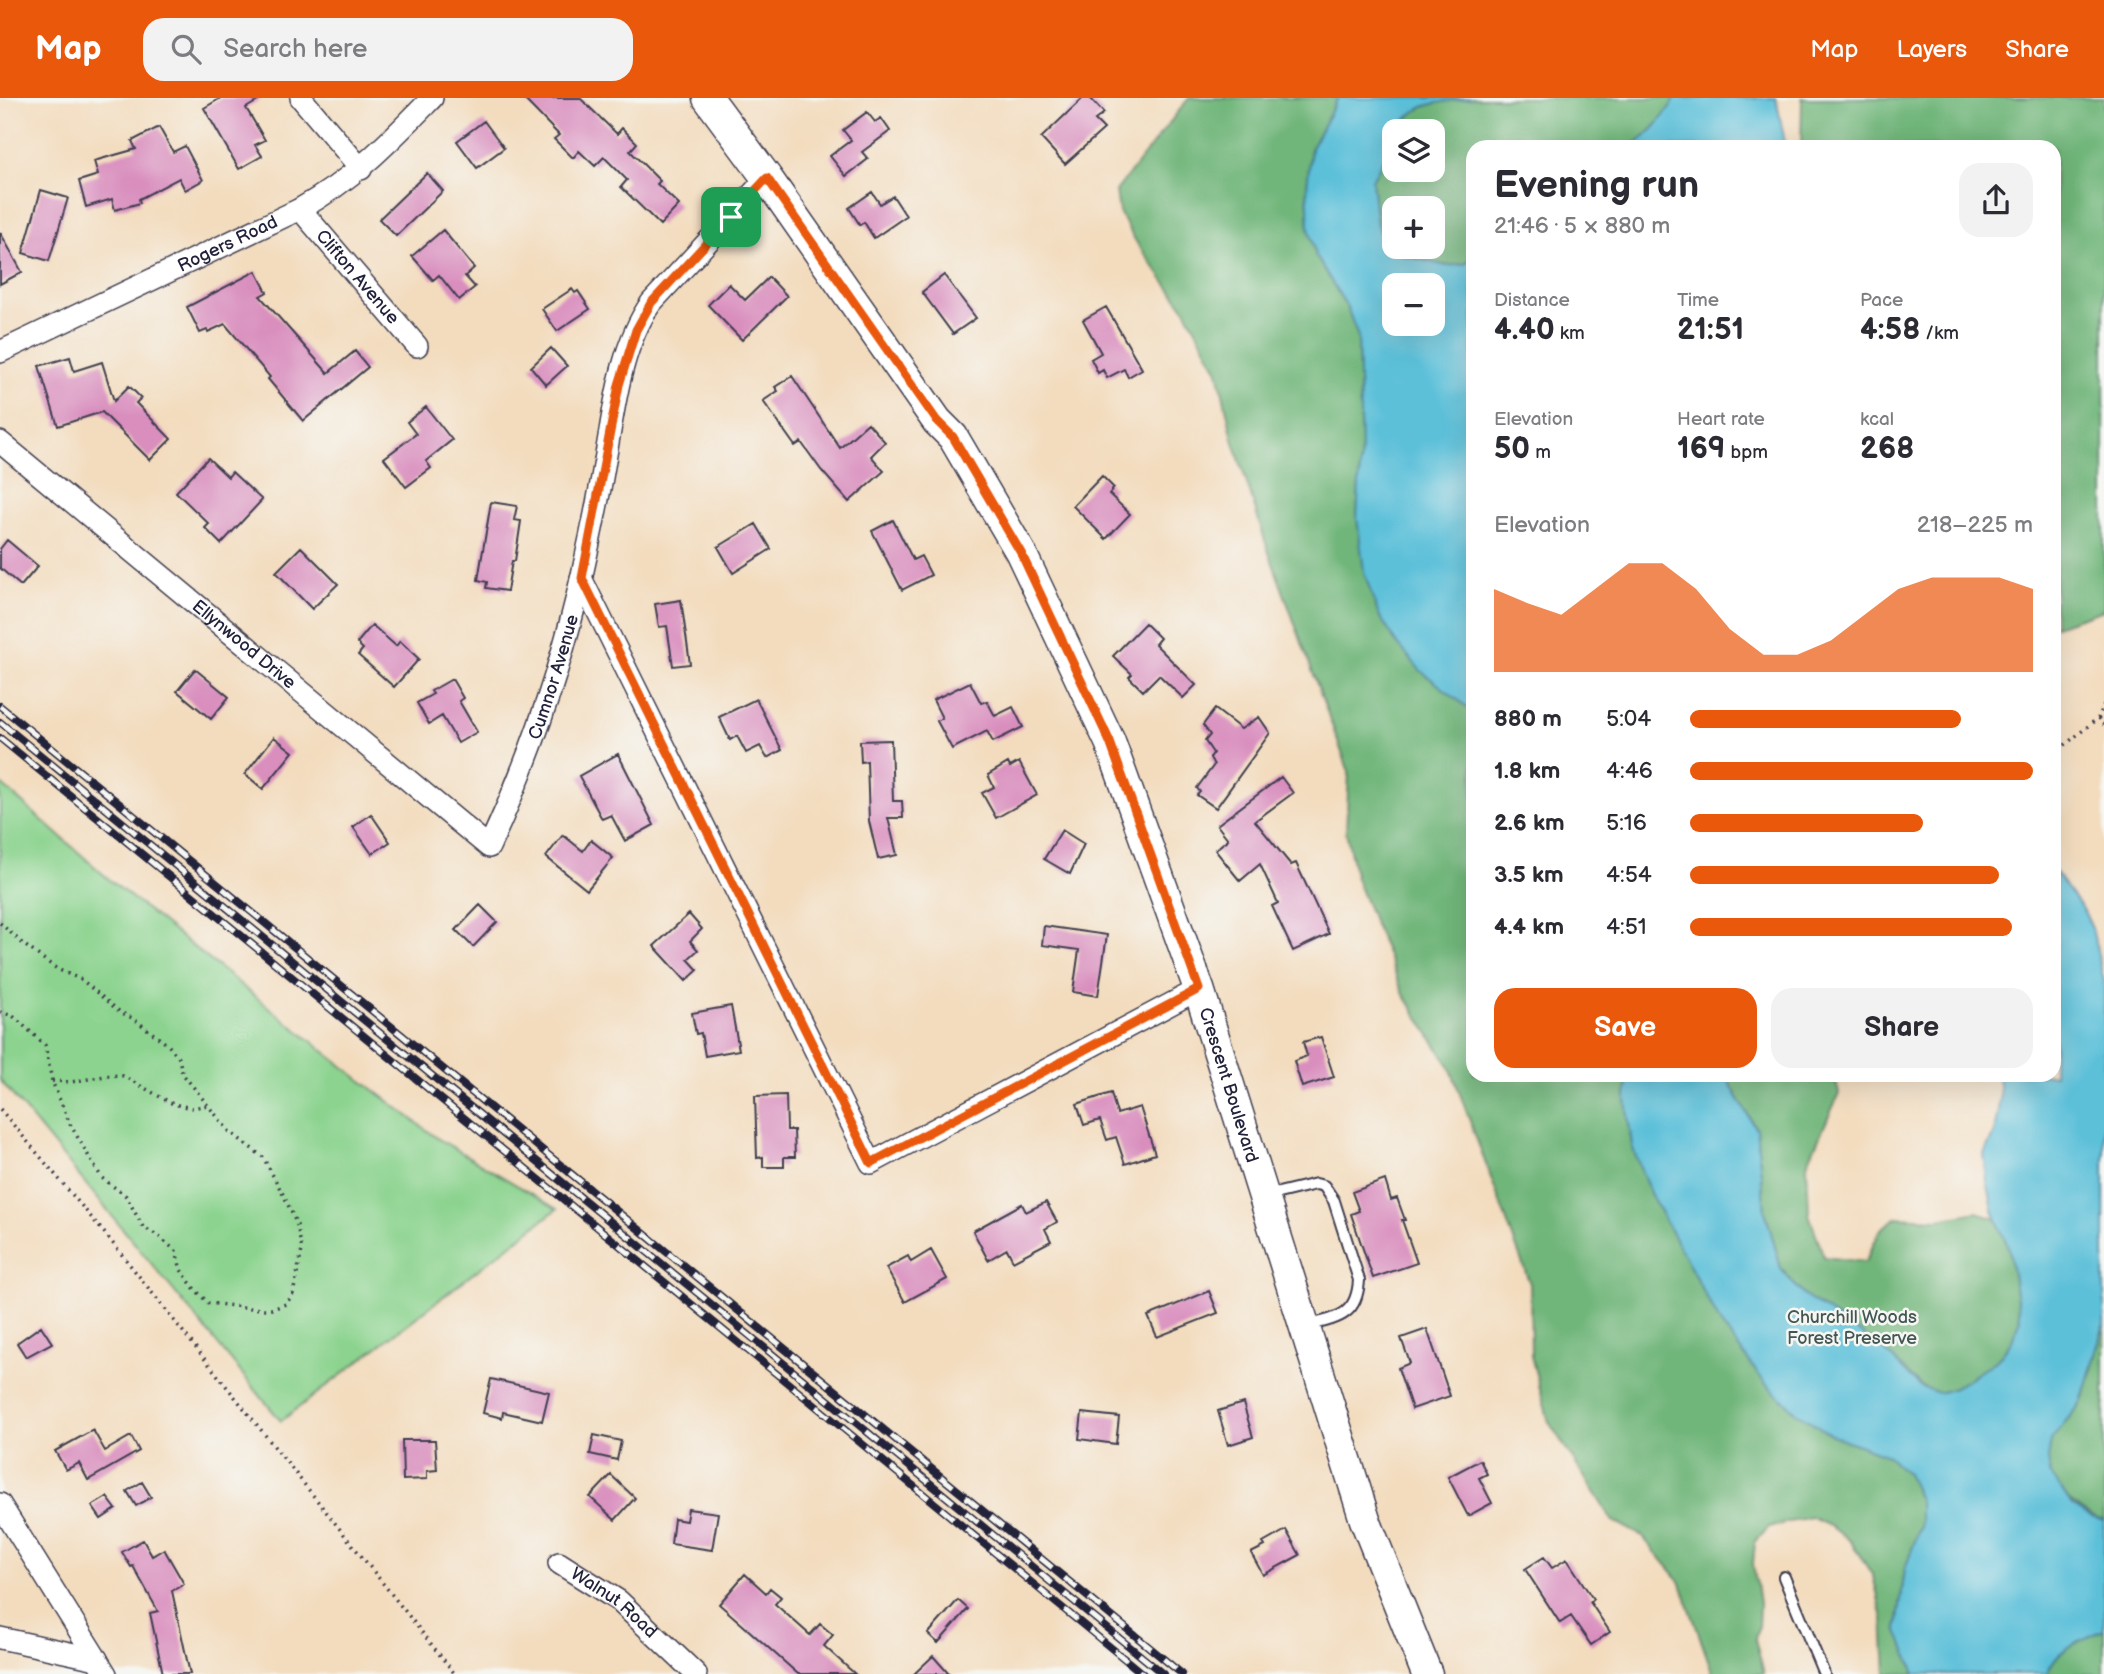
<!DOCTYPE html>
<meta charset="utf-8">
<style>
:root{--surface:#fff;--page:#f2f2f3;--text:#2b2b33;--muted:#7c7c81;--accent:#ea580c}
body{margin:0;font-family:"Balsamiq Sans",sans-serif;background:var(--page);color:var(--text);height:100vh;display:flex;flex-direction:column;font-size:26px;white-space:nowrap}
*{box-sizing:border-box;margin:0}
p{font-size:23px;color:var(--muted)}
.icon{flex:none;width:38px;height:38px;fill:none;stroke:currentColor;stroke-width:2;stroke-linecap:round;stroke-linejoin:round}
.map{position:relative;flex:1;overflow:hidden}
.panel{position:absolute;left:1466px;top:42px;width:595px;height:942px;display:flex;flex-direction:column;background:var(--surface);border-radius:21px;box-shadow:0 7px 28px #0002}
.panel>*{flex:none}
.buttons{position:absolute;left:1382px;top:21px;display:grid;gap:14px}
.buttons a{display:grid;place-items:center;width:63px;height:63px;border-radius:14px;background:var(--surface);box-shadow:0 7px 28px #0002;font-size:35px}
.pin{position:absolute;display:grid;place-items:center;width:60px;height:60px;color:#fff;margin:-30px;border-radius:14px;box-shadow:0 4px 10px #0006}
.round{display:grid;place-items:center;flex:none;width:74px;height:74px;border-radius:21px;background:var(--page)}
.overview{display:flex;align-items:center;justify-content:space-between;height:119px;padding:0 28px}
h1{font-size:38px;font-weight:800;line-height:52px}
.stats{display:grid;grid-template-columns:repeat(3,1fr);gap:10px;height:119px;padding:7px 28px}
.stats div{display:grid;align-content:center}
.stats b{font-size:30px;font-weight:800}
.stats small{font-size:19px;font-weight:400}
.stats p{font-size:19px}
.chart{height:196px;padding:14px 28px}
.chart p{display:flex;justify-content:space-between}
.chart svg{width:100%;height:126px;margin-top:7px;fill:var(--accent);opacity:.7}
.cta{display:flex;gap:14px;margin-top:auto;padding:14px 28px}
.cta a{flex:1;height:80px;border-radius:21px;background:var(--accent);color:#fff;font-size:28px;font-weight:800;line-height:80px;text-align:center}
.cta a+a{background:var(--page);color:var(--text)}
ul{padding:0 28px;list-style:none;font-size:23px}
li{display:grid;grid-template-columns:112px 84px 1fr;align-items:center;height:52px}
li i{height:18px;border-radius:9px;background:var(--accent)}
header{display:flex;align-items:center;gap:42px;box-sizing:border-box;height:98px;padding:0 35px;background:var(--accent);color:#fff}
header strong{font-size:33px}
nav{display:flex;gap:38px;margin-inline-start:auto;font-size:24px}
.search{width:490px;height:63px;background:var(--page);display:flex;align-items:center;gap:18px;box-sizing:border-box;padding:0 24px;border-radius:21px;color:var(--muted);font-size:26px}
.map>svg:first-child{display:block}
.green{fill:#8bd38e;stroke:#567a64;stroke-width:2}
.forest{fill:#70b579;stroke:#496c5a;stroke-width:2;fill-rule:evenodd}
.water{fill:#5bc0d9;stroke:#3e718a;stroke-width:2;fill-rule:evenodd}
.building{fill:#d98ebe}
.lines{fill:none;stroke-linecap:round;stroke-linejoin:round}
.lane-casing{stroke:#413e4f;stroke-width:14}
.street-casing{stroke:#413e4f;stroke-width:24}
.secondary-casing{stroke:#413e4f;stroke-width:33}
.path{stroke:#413e4f;stroke-width:3.5;stroke-dasharray:2 5;stroke-linecap:butt}
.lane{stroke:#fff;stroke-width:10}
.street{stroke:#fff;stroke-width:21}
.secondary{stroke:#fff;stroke-width:30}
.rail-casing{stroke:#22223b;stroke-width:8}
.rail{stroke:#f6f6f2;stroke-width:5;stroke-dasharray:16;stroke-linecap:butt}
.route-casing{stroke:#fff;stroke-width:14}
.route{stroke:#ea580c;stroke-width:9}
.labels{text-anchor:middle;stroke-width:5;stroke-linejoin:round;paint-order:stroke}
.street-label{font-size:18px;fill:#22223b;stroke:#f6f6f2}
.park-label{font-size:18px;fill:#425754;stroke:#f6f6f2}
</style>
<header>
<strong>Map</strong>
<div class="search"><svg class="icon" aria-label="search" viewBox="0 0 24 24"><circle cx="10" cy="10" r="6"/><path d="M15 15l6 6"/></svg>Search here</div>
<nav><a>Map</a><a>Layers</a><a>Share</a></nav>
</header>
<div class="map">
<svg width="2104" height="1576" viewBox="0 0 2104 1576">
<rect width="100%" height="100%" fill="#f6f6f2"/>
<filter id="ink" filterUnits="userSpaceOnUse"><feTurbulence type="fractalNoise" baseFrequency=".0143" numOctaves="2"/><feDisplacementMap in="SourceGraphic" scale="14" xChannelSelector="R" yChannelSelector="G"/><feConvolveMatrix kernelMatrix="1 2 1 2 8 2 1 2 1" color-interpolation-filters="sRGB"/></filter>
<filter id="wash" filterUnits="userSpaceOnUse"><feTurbulence type="fractalNoise" baseFrequency=".00686" numOctaves="4" result="noise"/><feDisplacementMap in="SourceGraphic" scale="28" xChannelSelector="R" yChannelSelector="G"/><feGaussianBlur stdDeviation="1.57" result="paint"/><feColorMatrix in="noise" values="0 0 0 0 0 0 0 0 0 0 0 0 0 0 0 0 0 1.4 0 .05"/><feComposite in="paint" operator="in"/></filter>
<g filter="url(#wash)">
<rect width="100%" height="100%" fill="#f3dcbe"/>
<path class="green" d="M0 685 112 784 345 970 437 1040 557 1111 281 1323 0 982Z"/>
<path class="forest" d="M1189 0H1338L1311 50 1307 89 1309 131 1316 158 1347 209 1358 239 1361 351 1357 420 1420 572 1473 614 1474 976 1627 977 1626 1002 1632 1048 1650 1095 1721 1226 1765 1285 1832 1337 1888 1358 1907 1376 1920 1403V1429L1905 1471 1897 1530 1915 1576H1886L1883 1521 1873 1478 1851 1444 1832 1429 1810 1419 1769 1429 1755 1444 1753 1466 1759 1505 1758 1531 1755 1541 1764 1576H1713L1680 1483 1642 1438 1612 1422 1549 1324 1531 1258 1530 1186 1450 969 1403 895 1356 781 1346 733 1349 674 1268 452 1233 341 1218 273 1185 211 1138 147 1119 114 1116 93Z
M1473 0H1676C1662 21 1652 36 1630 49H1474L1473 160 1464 166 1447 168 1402 157 1389 149 1377 128 1372 82 1395 40V72H1433V33H1398C1415 2 1442 4 1473 0ZM1395 110H1433V149H1395Z
M1802 0H2104V512L2055 528 2054 49H1801Z
M1725 977H1835L1839 996 1807 1066 1809 1116 1824 1159 1865 1164 1881 1131 1897 1119 1939 1121 1977 1114 1996 1120 2009 1151 2020 1220 2012 1243 1996 1263 1954 1290 1939 1295 1922 1289 1881 1249 1803 1197 1781 1170 1765 1113 1756 1031Z
M2104 1226V1423C2074 1414 2035 1377 2051 1342 2058 1328 2074 1318 2081 1304 2090 1285 2098 1247 2104 1226Z
M2104 1532V1576H2047C2057 1550 2081 1542 2104 1532Z"/>
<path class="water" d="M1338 0H1473C1442 5 1415 1 1398 33H1395V40L1372 82 1377 128 1389 148 1402 157 1447 168 1464 166 1473 160V614L1420 572 1395 543 1378 515 1364 474 1357 420 1361 351 1358 239 1347 209 1316 158 1309 131 1307 89 1311 50ZM1395 187H1433V226H1395Z
M1676 0H1776L1786 49H1630C1652 36 1662 21 1676 0Z
M2055 774 2083 811 2092 830 2104 883V1226L2081 1304 2051 1342 2048 1360 2050 1375 2072 1407 2091 1419 2104 1423V1532C2081 1542 2057 1550 2047 1576H1915L1897 1530 1905 1471 1920 1429V1403L1907 1376 1888 1358 1832 1337 1797 1315 1765 1285 1721 1226 1650 1095 1632 1048 1626 1002 1627 977H1725L1756 1031 1765 1113 1781 1171 1803 1197 1881 1249 1921 1289 1939 1295 1954 1290 1996 1263 2012 1243 2020 1220 2009 1151 1993 1112 1987 1083 1984 1056 1994 1035 2000 1000 1998 977 2054 976Z"/>
<g id="blocks">
<path class="building" d="M221 0H263L246 10 265 42 255 47 262 58 239 71 204 10Z
M523 0H580L617 36 622 30 637 45 630 53 660 83 657 86 679 107 660 127 621 89 627 82 604 59 595 68 579 53 573 60 554 41 559 37Z
M1083 0H1090L1104 15 1095 22 1104 31 1065 66 1041 40Z
M867 14 875 24 881 20 890 33 862 54 868 61 846 78 830 58 851 42 843 32Z
M484 23 504 50 477 70 457 43Z
M159 29 173 54 185 48 203 82 185 92 179 80 139 101 140 105 115 112 112 101 86 109 79 83 98 77 94 63 136 51 132 43Z
M427 75 443 93 396 138 379 121Z
M41 92 68 100 49 163 23 155Z
M872 94 880 106 893 98 906 118 874 140 864 124 860 127 849 110Z
M443 132 474 170 465 178 475 189 459 202 439 177 433 182 412 158Z
M0 134 22 174 0 186Z
M256 173 267 194 260 198 328 275 355 253 368 269 303 323 268 281 270 279 225 226 208 234 207 232 200 235 187 209Z
M944 177 976 220 953 236 922 194Z
M769 179 787 198 742 242 708 207 729 186 745 202Z
M572 191 575 195 578 193 590 211 557 233 542 211Z
M1106 209 1142 271 1128 279 1124 271 1107 280 1103 272 1098 275 1091 261 1101 255 1083 222Z
M551 250 567 268 546 287 531 269Z
M70 259 74 273 102 264 114 303 129 288 141 300 136 305 171 341 150 362 102 314 58 328 39 268Z
M792 278 840 350 868 325 885 344 871 358 884 373 849 404 821 372 801 344 795 348 763 303 778 293 775 289Z
M426 309 452 342 426 363 431 370 406 389 384 360 416 336 407 324Z
M208 360 228 379 232 374 262 402 221 446 205 430 209 426 176 394Z
M1102 378 1114 390 1109 396 1130 416 1106 441 1073 408Z
M491 404 517 408 514 422 521 423 515 463H512L507 493 486 490 487 484 478 482Z
M893 422 913 462 921 458 931 477 902 492 872 433Z
M756 426 771 451 733 475 718 449Z
M7 442 38 468 21 488 0 470V451Z
M301 449 338 486 312 511 276 474Z
M681 502 690 566 673 568 667 528 659 529 655 506Z
M1145 525 1160 540 1155 546 1196 587 1183 600 1159 577 1143 593 1129 579 1132 576 1113 558Z
M372 527 396 548 400 543 419 561 394 589 358 557 363 551 357 545Z
M195 571 229 599 211 621 177 593Z
M452 581 463 600 459 603 477 634 458 645 442 618 429 626 417 605 433 596 431 593Z
M970 584 981 605 987 603 995 618 1013 609 1023 629 993 644 987 633 952 651 937 623 942 620 933 602Z
M756 601 782 652 767 660 760 648 746 655 737 638 730 642 719 619Z
M1215 611 1241 631 1259 619 1270 635 1216 710 1197 697 1200 694 1197 690 1214 667 1210 660 1213 655 1205 643 1210 637 1203 627Z
M274 639 293 654 263 691 245 676Z
M891 642 893 703H902L903 720H888L897 757 878 761 869 723 867 663 861 664 860 643Z
M618 656 654 727 625 743 611 717 602 721 579 678Z
M1019 664 1037 697 996 720 982 695 994 689 988 677 1008 665 1010 669Z
M1281 679 1293 695 1255 723 1291 767 1296 765 1329 836 1293 853 1272 808 1278 805 1260 766 1240 783 1215 752 1228 741 1217 727Z
M371 716 390 744 372 756 353 729Z
M1062 732 1084 746 1070 776 1044 761Z
M563 737 583 753 591 742 613 760 587 792 546 759Z
M480 807 497 824 473 849 456 832Z
M689 816 702 831 690 843 698 852 688 861 698 872 686 883 654 848Z
M1044 828 1107 837 1098 898 1073 894 1079 852 1042 847Z
M731 908 739 952 705 958 701 935 696 936 692 915Z
M1321 939 1334 979 1302 989 1294 963 1307 958 1303 944Z
M1111 995 1117 1016 1140 1009 1155 1056 1125 1066 1116 1039 1107 1042 1100 1022 1084 1027 1077 1006Z
M786 997 787 1032H794L795 1059H784V1069H763V1059L757 1060 755 998Z
M1385 1082 1391 1102 1397 1100 1405 1122H1402L1417 1165 1373 1180 1351 1116 1359 1113 1352 1094Z
M1046 1104 1057 1124 1045 1131 1051 1143 1013 1163 1007 1151 988 1162 973 1133 1022 1106 1026 1114Z
M931 1152 947 1181 905 1204 886 1170 908 1158 911 1164Z
M1209 1193 1218 1215 1157 1239 1148 1218Z
M41 1228 52 1245 26 1259 17 1245Z
M1427 1231 1450 1298 1412 1311 1398 1270 1410 1265 1401 1240Z
M491 1281 549 1294 542 1323 503 1314 502 1320 483 1315Z
M1243 1305 1253 1339 1228 1347 1218 1313Z
M1082 1315 1119 1319 1116 1346 1079 1341Z
M93 1332 105 1353 131 1338 139 1353 88 1382 79 1365 66 1372 55 1353Z
M594 1337 621 1343 617 1362 590 1356Z
M402 1342H435L437 1372 427 1373V1381L403 1382Z
M1480 1362 1487 1376 1479 1380 1492 1405 1468 1418 1448 1379Z
M611 1377 635 1400 615 1422 590 1399Z
M142 1384 151 1399 136 1408 127 1393Z
M107 1399 116 1411 101 1421 92 1408Z
M688 1411 718 1415 712 1452 671 1446 674 1421 686 1423Z
M1286 1432 1300 1457 1263 1477 1251 1455 1265 1448 1263 1445Z
M143 1442 152 1458 164 1451 184 1486 172 1493 190 1576H163L150 1515 158 1513 133 1468 131 1469 122 1454Z
M1544 1459 1552 1470 1567 1461 1593 1501 1590 1504 1610 1534 1591 1547 1571 1518 1560 1525 1525 1471Z
M745 1476 766 1495 770 1490 781 1499 775 1506 810 1537 820 1526 833 1537 824 1548 855 1576H798L762 1544 719 1506Z
M958 1502 968 1511 938 1545 928 1536Z
M933 1558 949 1576H914Z"/>
</g>
</g>
<g filter="url(#ink)">
<use href="#blocks" fill-opacity="0" stroke="#413e4f" stroke-width="2"/>
<g class="lines">
<defs>
<path id="lane" d="M1266 1098 1316 1086 1324 1088 1334 1103 1359 1182C1357 1219 1336 1220 1306 1228
M1784 1479 1824 1576"/>
<g id="street">
<path d="M301 0 361 71"/>
<path id="s1" d="M300 111 417 248"/>
<path id="s2" d="M0 254 300 111C355 80 388 45 432 0"/>
<path id="s3" d="M0 344 489 749C529 663 561 570 582 477 590 441 598 404 604 368 614 314 619 251 651 205L767 80"/>
<path d="M581 480 871 1065 1199 891"/>
<path d="M0 1406 106 1576"/>
<path id="s4" d="M559 1465 619 1503 696 1576"/>
<path d="M0 1540 97 1561"/>
</g>
<g id="secondary">
<path id="s5" d="M708 0 767 80 937 323 953 339 1021 455 1110 644 1199 891 1365 1422 1427 1576"/>
</g>
</defs>
<use href="#lane" class="lane-casing"/>
<use href="#street" class="street-casing"/>
<use href="#secondary" class="secondary-casing"/>
<path class="path" d="M2098 620 2104 627
M2054 656 2098 620 2104 606
M0 825 23 846 57 871 82 882 120 914 134 921 168 947 179 960 182 975 215 1016 229 1033 263 1059 285 1100 297 1127 302 1152 293 1196 286 1206 272 1211H260L208 1205 194 1190 181 1172 176 1153 157 1137 143 1129 126 1098 102 1080 92 1064 70 1026 52 983 45 947 13 918 0 914
M52 983 71 984 111 977 123 978 173 1006 192 1010 208 1007
M0 1011 107 1138 455 1576"/>
<use href="#lane" class="lane"/>
<use href="#street" class="street"/>
<use href="#secondary" class="secondary"/>
<defs>
<path id="rail" d="M0 608 1182 1576
M0 624 1163 1576
M0 640 1143 1576"/>
</defs>
<use href="#rail" class="rail-casing"/>
<use href="#rail" class="rail"/>
</g>
</g>
<g class="lines" filter="url(#ink)">
<defs>
<path id="route" d="M767 80 937 323 953 339 1021 455 1110 644 1199 891 871 1065 582 480 619 287 636 232 651 205Z"/>
</defs>
<use href="#route" class="route-casing"/>
<use href="#route" class="route"/>
</g>
<g class="labels">
<g class="street-label">
<text dy="6" stroke="none"><textPath href="#s2" startOffset="252">Rogers Road</textPath></text>
<text dy="6" stroke="none"><textPath href="#s1" startOffset="89">Clifton Avenue</textPath></text>
<text dy="6" stroke="none"><textPath href="#s3" startOffset="317">Ellynwood Drive</textPath></text>
<text dy="6" stroke="none"><textPath href="#s3" startOffset="817">Cumnor Avenue</textPath></text>
<text dy="6" stroke="none"><textPath href="#s5" startOffset="1125">Crescent Boulevard</textPath></text>
<text dy="6" stroke="none"><textPath href="#s4" startOffset="68">Walnut Road</textPath></text>
</g>
<g class="park-label">
<text x="1852" y="1225">Churchill Woods<tspan x="1852" dy="21">Forest Preserve</tspan></text>
</g>
</g>
</svg>
<div class="buttons">
<a><svg class="icon" aria-label="layers" viewBox="0 0 24 24"><path d="M12 4l9 5-9 5-9-5zM3 14l9 5 9-5"/></svg></a>
<a>+</a>
<a>−</a>
</div>
<div class="pin" style="left:731px;top:119px;background:#1e9e55"><svg class="icon" aria-label="arrive" viewBox="0 0 24 24"><path d="M6 21V4h12l-3 4 3 4H6"/></svg></div>
<section class="panel">
<div class="overview"><div><h1>Evening run</h1><p>21:46 · 5 × 880 m</p></div><a class="round"><svg class="icon" aria-label="share" viewBox="0 0 24 24"><path d="M12 15V3M7 8l5-5 5 5M5 13v7h14v-7"/></svg></a></div>
<div class="stats">
<div><p>Distance</p><b>4.40<small> km</small></b></div>
<div><p>Time</p><b>21:51</b></div>
<div><p>Pace</p><b>4:58<small> /km</small></b></div>
</div>
<div class="stats">
<div><p>Elevation</p><b>50<small> m</small></b></div>
<div><p>Heart rate</p><b>169<small> bpm</small></b></div>
<div><p>kcal</p><b>268</b></div>
</div>
<div class="chart"><p><span>Elevation</span>218–225 m</p>
<svg viewBox="0 0 160 44" preserveAspectRatio="none"><path d="M0 44V15L10 20L20 24L30 15L40 6L50 6L60 15L70 29L80 38L90 38L100 33L110 24L120 15L130 11L140 11L150 11L160 15V44z"/></svg>
</div>
<ul>
<li><b>880 m</b>5:04<i style="width:79%"></i></li>
<li><b>1.8 km</b>4:46<i style="width:100%"></i></li>
<li><b>2.6 km</b>5:16<i style="width:68%"></i></li>
<li><b>3.5 km</b>4:54<i style="width:90%"></i></li>
<li><b>4.4 km</b>4:51<i style="width:94%"></i></li>
</ul>
<div class="cta"><a>Save</a><a>Share</a></div>
</section>
</div>
